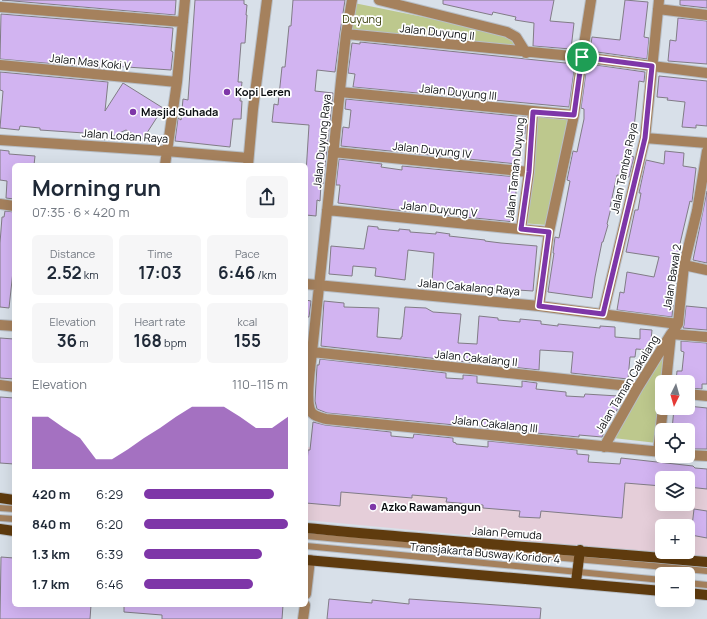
<!DOCTYPE html>
<meta charset="utf-8">
<style>
:root{--surface:#fff;--page:#f6f6f7;--text:#1f2937;--muted:#747a83;--accent:#7e36a8}
body{margin:0;font-family:Manrope,sans-serif;background:var(--page);color:var(--text);height:100vh;display:flex;flex-direction:column;font-size:15px;white-space:nowrap}
*{box-sizing:border-box;margin:0}
p{font-size:13px;color:var(--muted)}
.icon{flex:none;width:22px;height:22px;fill:none;stroke:currentColor;stroke-width:2;stroke-linecap:round;stroke-linejoin:round}
.map{position:relative;flex:1;overflow:hidden}
.drawer{position:absolute;left:12px;top:163px;width:296px;height:444px;display:flex;flex-direction:column;background:var(--surface);border-radius:6px;box-shadow:0 4px 16px #0002}
.drawer>*{flex:none}
.needle{width:26px;rotate:185deg}
.fabs{position:absolute;left:655px;top:375px;display:grid;gap:8px}
.fabs a{display:grid;place-items:center;width:40px;height:40px;border-radius:6px;background:var(--surface);box-shadow:0 4px 16px #0002;font-size:20px}
.pin{position:absolute;display:grid;place-items:center;width:34px;height:34px;color:#fff;margin:-17px;border:2px solid #fff;border-radius:50%;box-shadow:0 1px 4px #0007}
.round{display:grid;place-items:center;flex:none;width:42px;height:42px;border-radius:6px;background:var(--page)}
.head{display:flex;align-items:center;justify-content:space-between;height:68px;padding:0 20px}
h1{font-size:22px;font-weight:700;line-height:30px}
.stats{display:grid;grid-template-columns:repeat(3,1fr);gap:6px;height:68px;padding:4px 20px}
.stats div{display:grid;align-content:center;border-radius:6px;background:var(--page);text-align:center}
.stats b{font-size:17px;font-weight:700}
.stats small{font-size:11px;font-weight:400}
.stats p{font-size:11px}
.chart{height:112px;padding:8px 20px}
.chart p{display:flex;justify-content:space-between}
.chart svg{width:100%;height:72px;margin-top:4px;fill:var(--accent);opacity:.7}
ul{padding:0 20px;list-style:none;font-size:13px}
li{display:grid;grid-template-columns:64px 48px 1fr;align-items:center;height:30px}
li i{height:10px;border-radius:5px;background:var(--accent)}
.map>svg:first-child{display:block}
.commercial{fill:#e5ced9;fill-rule:evenodd}
.green{fill:#bdc88d}
.building{fill:#d2b4f1;stroke:#817c86}
.lines{fill:none;stroke-linecap:round;stroke-linejoin:round}
.service-casing{stroke:#b7bec6;stroke-width:8}
.minor-casing{stroke:#b7bec6;stroke-width:12}
.primary-casing{stroke:#b7bec6;stroke-width:12}
.service{stroke:#a5815d;stroke-width:6}
.minor{stroke:#a5815d;stroke-width:10}
.primary{stroke:#5f3b0e;stroke-width:10}
.route-casing{stroke:#fff;stroke-width:8}
.route{stroke:#7e36a8;stroke-width:5}
.poi-dot{fill:#7e36a8;stroke:#fff;stroke-width:1.5}
.labels{text-anchor:middle;stroke-width:3.5;stroke-linejoin:round;paint-order:stroke}
.park-label{font-size:11px;fill:#343a05;stroke:#fff}
.street-label{font-size:11px;fill:#0a0d10;stroke:#fff}
.poi-label{font-size:11px;font-weight:bold;fill:#0a0d10;stroke:#fff;text-anchor:start}
</style>
<div class="map">
<svg width="707" height="619" viewBox="0 0 707 619">
<rect width="100%" height="100%" fill="#d8e0e9"/>
<path class="commercial" d="M306 447 662 480V504H688V483L707 484V558L306 520ZM662 526H688V552H662Z"/>
<path class="green" d="M349 2 517 36 519 47 346 31Z
M534 114 567 118 568 125 547 225 521 223Z
M664 348 657 443 613 438Z"/>
<path class="building" d="M2 0H176L175 15Z
M195 0H244V4L247 5 246 15H247L245 43H241L238 82H242L240 101H242L241 119H233L230 147 175 141 178 118 181 120 183 99 188 100Z
M293 0H345L340 33 335 72 317 70 315 91 333 93 323 184 321 183 320 201 317 200 316 216 306 215V173L309 125 272 122 274 104 278 105 282 67H285L289 26H291Z
M443 0H554L550 21 574 23 571 49 533 46 534 23 515 20 516 17 493 12 492 15 443 4Z
M625 0 648 2 644 37 649 38 647 59 590 51 592 37 620 40Z
M680 0H707V8L680 5Z
M1 14 173 28 171 51 173 52 171 70 97 65 101 68 0 59Z
M678 18 707 21V64L668 61 670 40 676 41Z
M360 42 575 64 569 107 353 87 355 74 348 73 352 43 360 44Z
M589 64 645 72 644 82 639 81 631 156 634 157 629 177 617 175 610 207 611 208 607 224 608 225 603 242H602L595 277 592 298 548 292 554 253H553L555 237 559 238 570 181 567 180 573 151 577 152 584 119V109L581 108 587 65Z
M0 72 108 82 105 111 123 83 163 108 143 139 126 130 104 140 99 134 40 130V128L20 126 19 130 0 128 3 91 0 90Z
M659 76 707 81V126L696 125V128L682 127 685 102 667 100 668 98 657 97Z
M346 99 526 117 525 134 522 133 520 152H518L517 164 341 146 343 127 349 128 351 110 345 109Z
M0 150 9 151V154L35 156 34 165H14V199L6 198 7 181 0 180Z
M665 151 684 153 683 166 696 168 692 202 690 201 671 282 672 283 669 304 673 305 672 317 617 310 620 292 624 293 627 272 654 277 659 257 626 252 635 210H638L641 193H639L646 160 664 164Z
M339 159 382 164 381 167 402 170V166L517 177 514 222 445 215V213L419 210V212L405 211 338 203 340 185H336Z
M707 191V263L693 260Z
M5 211 14 212V262L9 308 0 307V243L2 217H4Z
M368 226 378 227V229L399 231V229L410 230V232L436 234V232L450 234 449 236 485 240V241L501 243 537 246 533 291 471 287V285L432 281 434 253 408 250 405 280 375 276 376 268 353 266 352 276 329 274 331 246 364 249Z
M306 300 311 301 309 317H306Z
M324 301 344 303V307L379 308 377 337 401 339V337H402L405 307 426 308 433 312 461 314 458 343 477 344 479 316 498 318V320L520 322V319L541 321V324L558 326V324L600 328V326L615 327V337L640 339V329L652 330 650 350 636 349 635 357H630L628 379 571 373 573 352 540 350 539 370 321 346Z
M686 306 707 308V330L683 328 684 325Z
M0 338 14 339V379L0 378Z
M681 341 707 343V384H702V389L688 388V382H676L677 371H682L684 352 681 351Z
M320 359 446 373V378L463 379V375L477 376V383L522 387V381L537 383 536 389 566 392V396L584 397 585 394 618 396 617 410 614 415H605L603 435 602 437 579 435V437L482 428V426L455 424V425L327 413 317 409 315 401 317 366V365H319Z
M0 397 14 398V464L0 463Z
M688 406 707 408V449H688V430H672L674 408H688Z
M313 422 325 425 391 432V436L413 438 414 434 453 438V442L456 443V444L488 447V441L577 450V454L589 455 588 462 620 464 621 458 693 466 695 468 707 469V489L688 487V478H662V486L625 483 622 518 541 511 540 518 519 517 520 511 483 508V505L446 502 447 498 412 495V498L341 492 340 506 306 503V475L308 450H310Z
M694 509 707 511V538L691 535Z
M1 557 14 558V605H91L90 619H0Z
M329 599 372 603V600L409 604V599L541 608 540 619H327Z
M124 605H283L282 619H162V615L124 612Z"/>
<g class="lines">
<defs>
<path id="service" d="M0 508 14 509
M0 518 14 519
M306 536C440 548 573 558 707 571
M306 546 662 580
M688 583 707 585"/>
<path id="minor" d="M352 0 346 34 312 352C311 365 304 404 312 413 316 417 322 418 326 419L662 452
M379 0 507 32 516 37 526 53
M0 7 183 22
M658 9 707 15
M346 34 582 57 707 73
M0 65 177 82
M340 92 574 115
M645 138 707 143
M0 140 166 151 248 158
M333 152 529 172
M165 165 177 82 185 0
M248 165 253 109 267 0
M0 204 14 206
M327 210 549 232
M521 229 529 172 533 112
M684 265 707 270
M306 284 539 306 678 324
M539 306 549 232 574 115 582 57 591 0
M603 314 645 138 659 0
M0 325 14 326
M312 352 638 387
M666 382 671 334 678 324 684 265 697 211 707 151
M0 385 14 387
M688 394 707 396
M604 447 638 387 671 334 707 337
M658 452 663 408
M688 455 707 456
M306 594 310 560
M303 619 305 605"/>
<path id="primary" d="M0 498 14 500
M306 528C440 541 573 550 707 562
M0 529 14 531
M306 560 662 591
M576 582 580 550
M688 593 707 595"/>
</defs>
<use href="#service" class="service-casing"/>
<use href="#minor" class="minor-casing"/>
<use href="#primary" class="primary-casing"/>
<use href="#service" class="service"/>
<use href="#minor" class="minor"/>
<use href="#primary" class="primary"/>
</g>
<g class="lines">
<defs>
<path id="route" d="M582 57 652 66 645 138 603 314 539 306 549 232 521 229 529 172 533 112 574 115Z"/>
</defs>
<use href="#route" class="route-casing"/>
<use href="#route" class="route"/>
</g>
<g class="poi-dot">
<circle cx="227" cy="92" r="4"/>
<circle cx="133" cy="112" r="4"/>
<circle cx="373" cy="507" r="4"/>
</g>
<g class="labels">
<g class="park-label">
<text x="362" y="23">Duyung</text>
</g>
<g class="street-label">
<text transform="translate(437 32) rotate(6)" y="4">Jalan Duyung II</text>
<text transform="translate(90 62) rotate(6)" y="4">Jalan Mas Koki V</text>
<text transform="translate(458 92) rotate(6)" y="4">Jalan Duyung III</text>
<text transform="translate(125 136) rotate(4)" y="4">Jalan Lodan Raya</text>
<text transform="translate(322 141) rotate(-84)" y="4">Jalan Duyung Raya</text>
<text transform="translate(432 150) rotate(6)" y="4">Jalan Duyung IV</text>
<text transform="translate(624 168) rotate(-78)" y="4">Jalan Tambra Raya</text>
<text transform="translate(515 169) rotate(-84)" y="4">Jalan Taman Duyung</text>
<text transform="translate(439 209) rotate(6)" y="4">Jalan Duyung V</text>
<text transform="translate(672 277) rotate(-81)" y="4">Jalan Bawal 2</text>
<text transform="translate(469 287) rotate(5)" y="4">Jalan Cakalang Raya</text>
<text transform="translate(476 358) rotate(6)" y="4">Jalan Cakalang II</text>
<text transform="translate(627 384) rotate(-59)" y="4">Jalan Taman Cakalang</text>
<text transform="translate(495 424) rotate(6)" y="4">Jalan Cakalang III</text>
<text transform="translate(507 533) rotate(4)" y="4">Jalan Pemuda</text>
<text transform="translate(485 553) rotate(5)" y="4">Transjakarta Busway Koridor 4</text>
</g>
<g class="poi-label">
<text x="235" y="96">Kopi Leren</text>
<text x="141" y="116">Masjid Suhada</text>
<text x="381" y="511">Azko Rawamangun</text>
</g>
</g>
</svg>
<div class="fabs">
<a><svg class="needle" viewBox="-14 -14 28 28"><path d="M0-13l5 13h-10z" fill="#e53935"/><path d="M0 13l5-13h-10z" fill="#747a83"/></svg></a>
<a><svg class="icon" aria-label="locate" viewBox="0 0 24 24"><circle cx="12" cy="12" r="6"/><path d="M12 2v4M12 18v4M2 12h4M18 12h4"/></svg></a>
<a><svg class="icon" aria-label="layers" viewBox="0 0 24 24"><path d="M12 4l9 5-9 5-9-5zM3 14l9 5 9-5"/></svg></a>
<a>+</a>
<a>−</a>
</div>
<div class="pin" style="left:582px;top:57px;background:#1e9e55"><svg class="icon" aria-label="arrive" viewBox="0 0 24 24"><path d="M6 21V4h12l-3 4 3 4H6"/></svg></div>
<section class="drawer">
<div class="head"><div><h1>Morning run</h1><p>07:35 · 6 × 420 m</p></div><a class="round"><svg class="icon" aria-label="share" viewBox="0 0 24 24"><path d="M12 15V3M7 8l5-5 5 5M5 13v7h14v-7"/></svg></a></div>
<div class="stats">
<div><p>Distance</p><b>2.52<small> km</small></b></div>
<div><p>Time</p><b>17:03</b></div>
<div><p>Pace</p><b>6:46<small> /km</small></b></div>
</div>
<div class="stats">
<div><p>Elevation</p><b>36<small> m</small></b></div>
<div><p>Heart rate</p><b>168<small> bpm</small></b></div>
<div><p>kcal</p><b>155</b></div>
</div>
<div class="chart"><p><span>Elevation</span>110–115 m</p>
<svg viewBox="0 0 160 44" preserveAspectRatio="none"><path d="M0 44V12L10 12L20 19L30 25L40 38L50 38L60 32L70 25L80 19L90 12L100 6L110 6L120 6L130 12L140 19L150 19L160 12V44z"/></svg>
</div>
<ul>
<li><b>420 m</b>6:29<i style="width:90%"></i></li>
<li><b>840 m</b>6:20<i style="width:100%"></i></li>
<li><b>1.3 km</b>6:39<i style="width:82%"></i></li>
<li><b>1.7 km</b>6:46<i style="width:76%"></i></li>
</ul>
</section>
</div>
